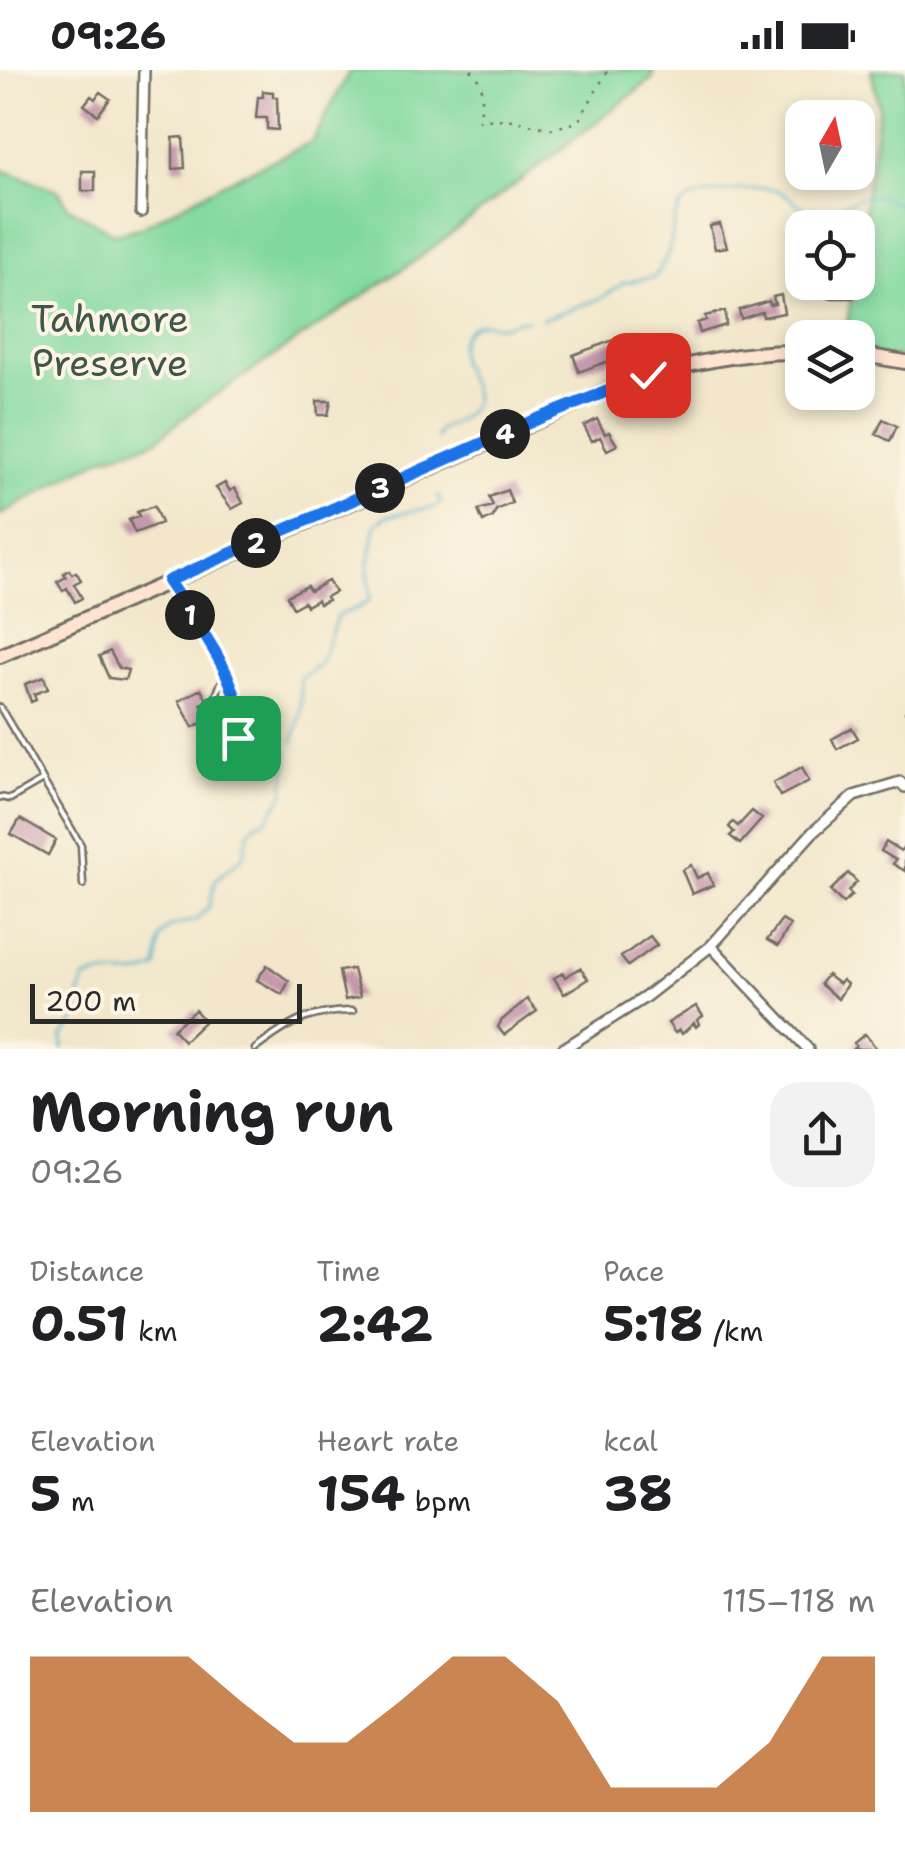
<!DOCTYPE html>
<meta charset="utf-8">
<style>
:root{--surface:#fff;--page:#f2f2f2;--text:#202124;--muted:#757577;--accent:#b45309}
body{margin:0;font-family:"Shantell Sans",sans-serif;background:var(--page);color:var(--text);height:100vh;display:flex;flex-direction:column;font-size:38px;white-space:nowrap}
*{box-sizing:border-box;margin:0}
p{font-size:32px;color:var(--muted)}
.icon{flex:none;width:55px;height:55px;fill:none;stroke:currentColor;stroke-width:2;stroke-linecap:round;stroke-linejoin:round}
.map{position:relative;height:979px;overflow:hidden}
.drawer{display:flex;flex-direction:column;background:var(--surface);flex:1}
.drawer>*{flex:none}
.needle{width:65px;rotate:9deg}
.fabs{position:absolute;left:785px;top:30px;display:grid;gap:20px}
.fabs a{display:grid;place-items:center;width:90px;height:90px;border-radius:20px;background:var(--surface);box-shadow:0 5px 15px #0003;font-size:50px}
.scale{position:absolute;left:30px;bottom:25px;width:272px;box-sizing:border-box;padding-left:10px;border:5px solid #2b2b2b;border-top:0;font-size:28px;line-height:35px;white-space:nowrap;color:#2b2b2b;-webkit-text-stroke:8px #fcf5e5;paint-order:stroke}
.pin{position:absolute;display:grid;place-items:center;width:85px;height:85px;color:#fff;margin:-42px;border-radius:20px;box-shadow:0 5px 15px #0006}
.km{position:absolute;width:50px;height:50px;margin:-25px;border-radius:50%;background:#222;color:#fff;font-size:28px;line-height:50px;text-align:center}
.round{display:grid;place-items:center;flex:none;width:105px;height:105px;border-radius:30px;background:var(--page)}
.head{display:flex;align-items:center;justify-content:space-between;height:170px;padding:0 30px}
h1{font-size:55px;font-weight:700;line-height:75px}
.figures{display:grid;grid-template-columns:repeat(3,1fr);gap:15px;height:170px;padding:10px 30px}
.figures div{display:grid;align-content:center}
.figures b{font-size:50px;font-weight:700}
.figures small{font-size:28px;font-weight:400}
.figures p{font-size:28px}
.chart{height:280px;padding:20px 30px}
.chart p{display:flex;justify-content:space-between}
.chart svg{width:100%;height:180px;margin-top:10px;fill:var(--accent);opacity:.7}
.status{display:flex;justify-content:space-between;align-items:center;height:70px;padding:0 50px;background:var(--surface);direction:ltr}
.status svg{height:28px;fill:currentColor}
.map>svg:first-child{display:block}
.green{fill:#7fd89d;stroke:#558264;stroke-width:2.5}
.lines{fill:none;stroke-linecap:round;stroke-linejoin:round}
.stream{stroke:#47aec6;stroke-width:2.5}
.building{fill:#c697ae}
.service-casing{stroke:#716d63;stroke-width:9}
.minor-casing{stroke:#716d63;stroke-width:14}
.secondary-casing{stroke:#716d63;stroke-width:18}
.path{stroke:#716d63;stroke-width:2.5;stroke-dasharray:2.5 8;stroke-linecap:butt}
.service{stroke:#fff;stroke-width:4}
.minor{stroke:#fff;stroke-width:9}
.secondary{stroke:#fde4d1;stroke-width:12}
.route-casing{stroke:#fff;stroke-width:20}
.route{stroke:#1a73e8;stroke-width:12}
.labels{text-anchor:middle;stroke-width:8;stroke-linejoin:round;paint-order:stroke}
.park-label{font-size:38px;fill:#405648;stroke:#fcf5e5}
</style>
<div class="status"><b>09:26</b><svg viewBox="0 0 49 12"><path d="M0 12V9h3v3zM5 12V6h3v6zM10 12V3h3v9zM15 12V0h3v12zM26 1h20v11H26zM47 4h2v5h-2z"/></svg></div>
<div class="map">
<svg width="905" height="979" viewBox="0 0 905 979">
<rect width="100%" height="100%" fill="#fcf5e5"/>
<filter id="ink" filterUnits="userSpaceOnUse"><feTurbulence type="fractalNoise" baseFrequency=".01" numOctaves="2"/><feDisplacementMap in="SourceGraphic" scale="20" xChannelSelector="R" yChannelSelector="G"/><feConvolveMatrix kernelMatrix="1 2 1 2 8 2 1 2 1" color-interpolation-filters="sRGB"/></filter>
<filter id="wash" filterUnits="userSpaceOnUse"><feTurbulence type="fractalNoise" baseFrequency=".0048" numOctaves="4" result="noise"/><feDisplacementMap in="SourceGraphic" scale="40" xChannelSelector="R" yChannelSelector="G"/><feGaussianBlur stdDeviation="2.25" result="paint"/><feColorMatrix in="noise" values="0 0 0 0 0 0 0 0 0 0 0 0 0 0 0 0 0 1.4 0 .05"/><feComposite in="paint" operator="in"/></filter>
<g filter="url(#wash)">
<rect width="100%" height="100%" fill="#f2e7cb"/>
<path class="green" d="M350 0H653L652 9 422 186 195 339 154 372 102 388 0 445V99L59 121 68 137 115 164 139 158 226 112 312 72Z
M871 0H905V289L858 282V268H845L853 213 858 212V184L879 37Z"/>
<g class="lines">
<path class="stream" d="M542 249 602 228 623 213 655 207C660 199 666 190 669 180 675 163 670 143 687 131 699 123 766 115 778 121 790 125 798 138 811 141 836 147 853 123 878 126 888 127 895 136 905 138
M436 368 440 359C514 329 440 303 464 265 468 259 475 253 483 253 488 252 493 256 498 256 510 256 516 249 528 250
M293 672 301 643 300 608 321 593 337 546 362 536 370 529 368 498 376 454 387 446 435 437 441 434 438 425
M63 979V966L73 954 84 910C105 897 135 914 157 897L160 868 168 858 197 849 209 837 216 809 243 787 249 763 255 754 267 749 284 724 288 682"/>
</g>
<g id="blocks">
<path class="building" d="M263 21 273 22V27H277L278 60 267 59V48H256L258 27H263Z
M100 22 110 29 98 45 84 35 91 26 95 29Z
M183 67 185 98 173 99V68Z
M82 101H95V121H82Z
M720 154 727 177 715 179 710 156Z
M850 212 853 228H827V214Z
M781 225 784 243 763 247 762 242 741 249 739 240 769 231 770 235 775 234 773 227Z
M725 241 726 255 700 263 697 253 706 250 705 246Z
M616 269 622 286 579 302 573 285Z
M317 331H331L328 345H318Z
M597 349 605 364 609 362 617 375 607 380 600 367 592 371 584 356Z
M883 349 897 356 890 371 876 364Z
M225 413 230 421 235 418 243 433 232 439 216 418Z
M507 420 512 433 496 440 493 447 483 452 478 440 493 436 489 427Z
M154 436 161 453 135 463 129 450 139 446 137 442Z
M69 500 72 504 76 502 81 510 74 514 82 528 75 532 67 518 63 521 57 512 66 507 64 503Z
M328 511 335 522 326 527 328 530 319 534 317 530 306 536 304 532 293 538 287 526 307 516 310 521Z
M110 581 119 598 128 600 125 610 109 608 99 586Z
M44 607 48 619 34 624 36 630 31 632 25 614Z
M201 619 208 631 201 634 209 649 193 657 179 631Z
M852 658 858 668 837 679 832 669Z
M802 697 809 711 780 726 773 713Z
M752 741 762 749 740 774 730 766 734 762 729 757 733 752 738 756Z
M20 749 56 770 48 785 11 764Z
M886 772 901 781 905 774V801L893 794 896 790 881 781Z
M691 795 697 808 708 803 713 815 692 824 682 800Z
M848 803 857 812 848 821 852 825 843 833 830 821Z
M782 850 790 855 778 876 767 870Z
M650 866 657 875 628 896 621 887Z
M267 895 289 911 282 924 257 910Z
M580 898 588 909 564 924 554 908 563 903 565 907Z
M353 899 360 927 345 930 339 901Z
M827 905 839 914 842 910 847 914 838 929 820 914Z
M527 929 537 941 504 965 498 957 501 951Z
M696 936 703 946 697 950 699 954 696 957 694 953 682 964 679 960 675 963 668 953Z
M195 940 205 951 184 971 173 959Z
M865 964 877 979H853L856 976 854 973Z"/>
</g>
</g>
<g filter="url(#ink)">
<use href="#blocks" fill-opacity="0" stroke="#716d63" stroke-width="2.5"/>
<g class="lines">
<defs>
<path id="service" d="M171 515C198 556 248 617 238 667 197 677 214 624 225 605
M0 637 81 775 83 815
M0 727 10 729 41 711
M255 979C291 952 307 942 353 941"/>
<path id="minor" d="M141 142 144 0
M711 876 808 979
M563 979 644 928 711 876 812 763 854 726 900 712 905 717"/>
<path id="secondary" d="M858 284 905 292
M0 586 615 317C676 295 737 281 802 282"/>
</defs>
<use href="#service" class="service-casing"/>
<use href="#minor" class="minor-casing"/>
<use href="#secondary" class="secondary-casing"/>
<path class="path" d="M471 0C487 13 482 32 479 50L507 49 551 59 578 52 608 0
M905 641V643"/>
<use href="#service" class="service"/>
<use href="#minor" class="minor"/>
<use href="#secondary" class="secondary"/>
</g>
</g>
<g class="lines" filter="url(#ink)">
<defs>
<path id="route" d="M238 668C248 616 196 553 168 511L540 348 648 305"/>
</defs>
<use href="#route" class="route-casing"/>
<use href="#route" class="route"/>
</g>
<g class="labels">
<g class="park-label">
<text x="110" y="262">Tahmore<tspan x="110" dy="44">Preserve</tspan></text>
</g>
</g>
</svg>
<div class="fabs">
<a><svg class="needle" viewBox="-14 -14 28 28"><path d="M0-13l5 13h-10z" fill="#e53935"/><path d="M0 13l5-13h-10z" fill="#757577"/></svg></a>
<a><svg class="icon" aria-label="locate" viewBox="0 0 24 24"><circle cx="12" cy="12" r="6"/><path d="M12 2v4M12 18v4M2 12h4M18 12h4"/></svg></a>
<a><svg class="icon" aria-label="layers" viewBox="0 0 24 24"><path d="M12 4l9 5-9 5-9-5zM3 14l9 5 9-5"/></svg></a>
</div>
<div class="scale">200 m</div>
<div class="pin" style="left:238px;top:668px;background:#1e9e55"><svg class="icon" aria-label="arrive" viewBox="0 0 24 24"><path d="M6 21V4h12l-3 4 3 4H6"/></svg></div>
<div class="pin" style="left:648px;top:305px;background:#d93025"><svg class="icon" aria-label="check" viewBox="0 0 24 24"><path d="M5 12l5 5 9-10"/></svg></div>
<b class="km" style="left:190px;top:545px">1</b>
<b class="km" style="left:256px;top:473px">2</b>
<b class="km" style="left:380px;top:418px">3</b>
<b class="km" style="left:505px;top:364px">4</b>
</div>
<section class="drawer">
<div class="head"><div><h1>Morning run</h1><p>09:26</p></div><a class="round"><svg class="icon" aria-label="share" viewBox="0 0 24 24"><path d="M12 15V3M7 8l5-5 5 5M5 13v7h14v-7"/></svg></a></div>
<div class="figures">
<div><p>Distance</p><b>0.51<small> km</small></b></div>
<div><p>Time</p><b>2:42</b></div>
<div><p>Pace</p><b>5:18<small> /km</small></b></div>
</div>
<div class="figures">
<div><p>Elevation</p><b>5<small> m</small></b></div>
<div><p>Heart rate</p><b>154<small> bpm</small></b></div>
<div><p>kcal</p><b>38</b></div>
</div>
<div class="chart"><p><span>Elevation</span>115–118 m</p>
<svg viewBox="0 0 160 44" preserveAspectRatio="none"><path d="M0 44V6L10 6L20 6L30 6L40 17L50 27L60 27L70 17L80 6L90 6L100 17L110 38L120 38L130 38L140 27L150 6L160 6V44z"/></svg>
</div>
</section>
